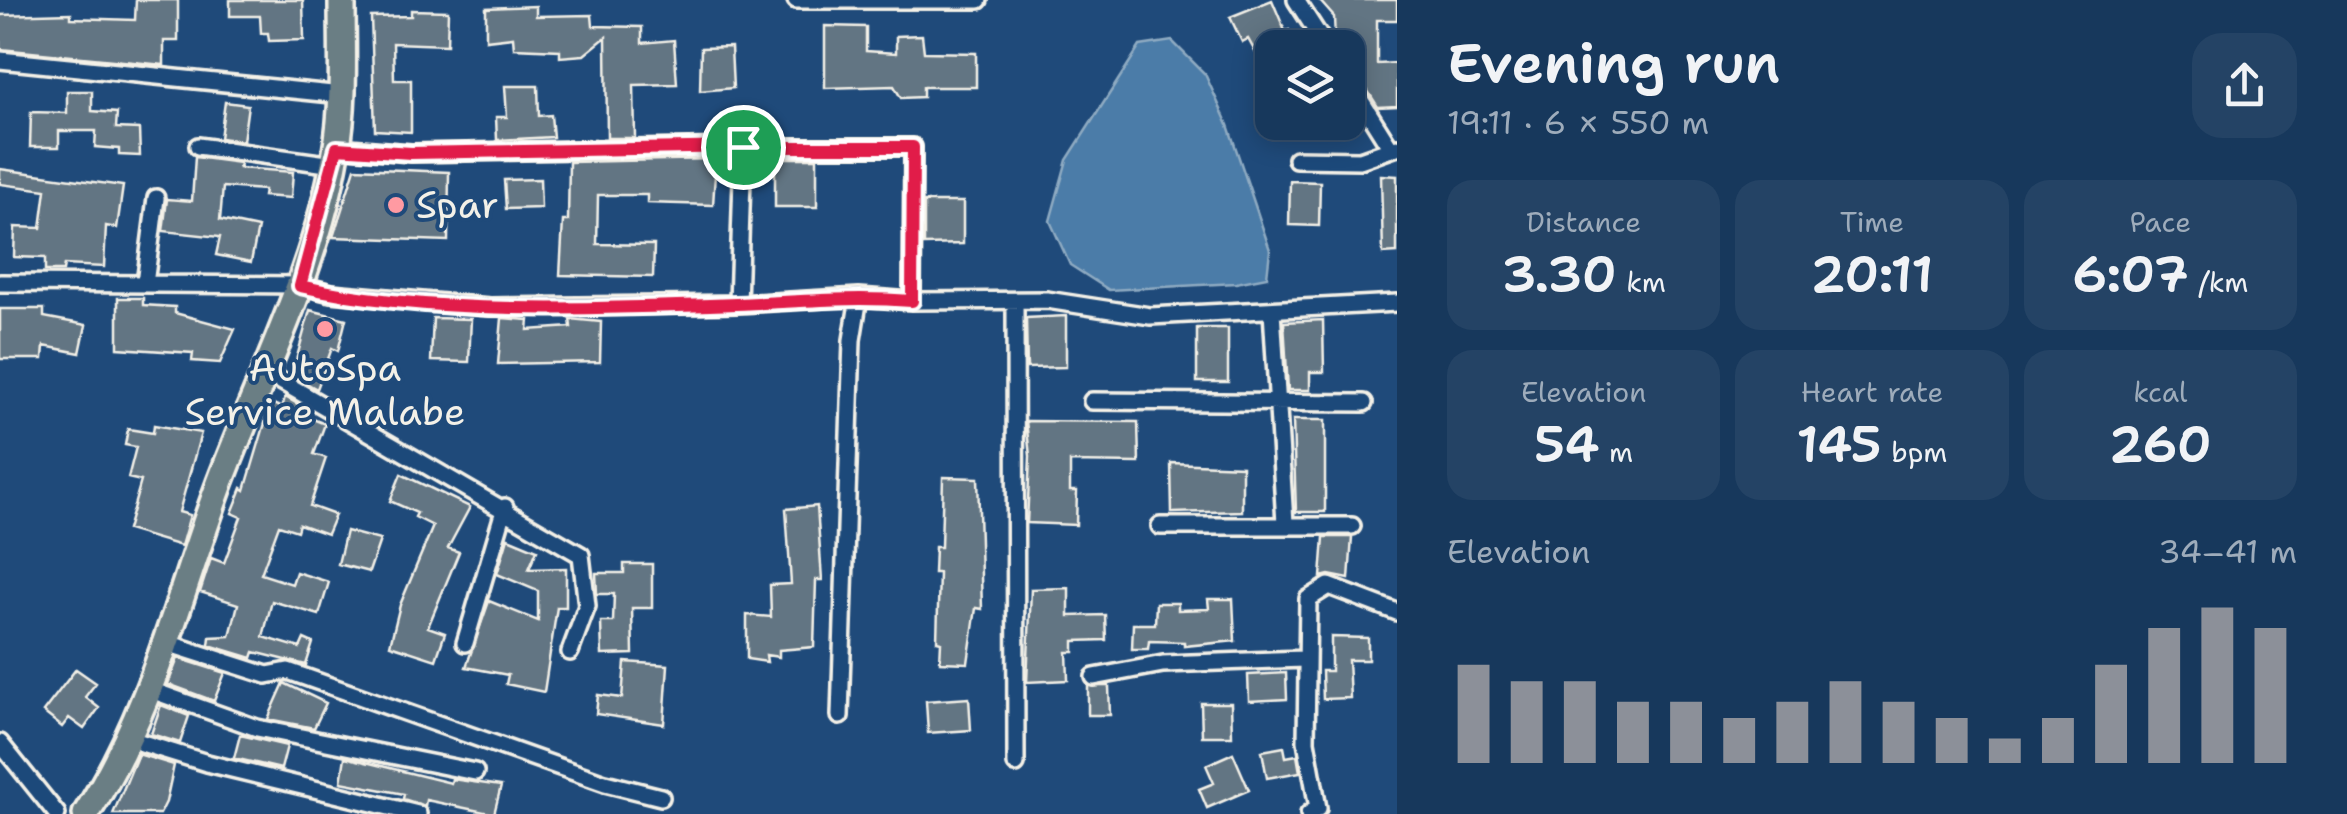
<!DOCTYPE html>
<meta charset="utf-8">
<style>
:root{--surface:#17385c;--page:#244365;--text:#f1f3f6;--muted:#9eacbb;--line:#365272;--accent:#8c9099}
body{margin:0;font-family:"Shantell Sans",sans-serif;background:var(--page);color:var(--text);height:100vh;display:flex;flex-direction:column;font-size:38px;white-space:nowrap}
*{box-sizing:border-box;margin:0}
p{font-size:32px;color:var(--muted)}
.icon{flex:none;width:55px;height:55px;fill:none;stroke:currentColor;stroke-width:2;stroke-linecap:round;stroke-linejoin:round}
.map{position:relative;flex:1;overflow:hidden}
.details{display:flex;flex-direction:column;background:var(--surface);width:950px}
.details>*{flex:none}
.tools{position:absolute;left:1255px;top:30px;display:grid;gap:20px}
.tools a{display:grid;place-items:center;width:110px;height:110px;border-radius:20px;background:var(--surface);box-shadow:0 5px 25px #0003,0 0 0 2px var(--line);font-size:50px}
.pin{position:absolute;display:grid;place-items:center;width:85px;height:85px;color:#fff;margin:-42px;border:5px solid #fff;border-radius:50%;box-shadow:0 2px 10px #0007}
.round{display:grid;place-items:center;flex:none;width:105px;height:105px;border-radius:30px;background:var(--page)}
.summary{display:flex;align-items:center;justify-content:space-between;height:170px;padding:0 50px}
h1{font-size:55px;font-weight:600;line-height:75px}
.metrics{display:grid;grid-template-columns:repeat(3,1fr);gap:15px;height:170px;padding:10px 50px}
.metrics div{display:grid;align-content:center;border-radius:25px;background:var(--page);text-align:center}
.metrics b{font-size:50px;font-weight:600}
.metrics small{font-size:28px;font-weight:400}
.metrics p{font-size:28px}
.chart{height:280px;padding:20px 50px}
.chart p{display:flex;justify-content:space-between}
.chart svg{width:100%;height:180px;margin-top:10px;stroke:var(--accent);stroke-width:6}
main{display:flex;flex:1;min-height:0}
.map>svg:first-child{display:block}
.water{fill:#4b7ca8;stroke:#8fabc2;stroke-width:2.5}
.building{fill:#627483;stroke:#f4f1e8;stroke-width:2.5}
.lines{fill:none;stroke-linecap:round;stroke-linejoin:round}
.minor-casing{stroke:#f4f1e8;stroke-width:22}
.primary-casing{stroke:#f4f1e8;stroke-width:32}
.minor{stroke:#1f4a7a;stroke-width:15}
.primary{stroke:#6b7e84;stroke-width:25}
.route-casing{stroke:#fff;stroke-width:20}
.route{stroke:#e11d48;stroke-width:12}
.poi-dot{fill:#ff9aa2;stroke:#1f4a7a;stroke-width:4}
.labels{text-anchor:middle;stroke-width:8;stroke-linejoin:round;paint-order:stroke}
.poi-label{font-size:38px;fill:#f4f1e8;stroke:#1f4a7a;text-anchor:start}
</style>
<main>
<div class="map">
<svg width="1397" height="814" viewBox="0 0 1397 814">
<rect width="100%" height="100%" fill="#1f4a7a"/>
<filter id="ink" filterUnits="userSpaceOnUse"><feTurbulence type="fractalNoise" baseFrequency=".01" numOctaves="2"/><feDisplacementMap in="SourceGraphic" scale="20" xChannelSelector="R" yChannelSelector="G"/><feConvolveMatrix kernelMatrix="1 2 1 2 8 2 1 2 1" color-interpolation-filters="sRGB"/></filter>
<g filter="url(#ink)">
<path class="water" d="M1172 41 1205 74 1228 125 1270 250 1267 277 1236 283 1109 290 1070 265 1050 221 1067 160 1140 46Z"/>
<path class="building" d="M136 0H178V41H164V65L0 49V15L71 13V18L135 20Z
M230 0H303L304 40 269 41 268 33H261L260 16H230Z
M1272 0 1285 31 1289 30 1298 48H1272V59L1262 64 1248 39 1242 42 1230 17Z
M1319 0H1397V20H1377V64L1397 63V106L1378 107 1359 77 1356 39H1335L1334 17Z
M536 6V16L592 15 593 26 642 27V43L674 40 677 84 634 85 635 138H607L606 37 584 55 560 57V50L514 48 513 37 486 40V8Z
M411 10 448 11 447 45 393 43 394 80H411V132L375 130 371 17 411 16Z
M825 26 866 27V51L896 53V36L922 35 924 52 976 53V87H923V97L901 98 894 86 825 88Z
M731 47 733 88 700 91 701 48Z
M505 86H538L539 116 551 115 553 137 497 140 496 117H507Z
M67 91H92V111L117 113 116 128 139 129 140 156 119 155V149L95 147 96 131H59V147H30L31 112 67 113Z
M225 102 248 105 243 141 220 138Z
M195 157 240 163 239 168 293 172 291 198 263 196 264 190 223 187 220 220 258 228 251 262 216 255 220 237 163 231 167 199 192 201Z
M775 158H817V207H775Z
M716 159 713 205 647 203V195H598L597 244 654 245 653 277 560 275 563 221H568L569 162Z
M355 168 449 172 448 241 333 237Z
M0 169 123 186 117 228 106 226 104 267 64 265 63 271H45V258L14 257 15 227 41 228 46 190 0 184Z
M1381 175 1397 176V253L1383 254Z
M540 179 541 208 506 209 504 180Z
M1290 181 1320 182 1319 226 1289 225Z
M924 202H963V244L924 245Z
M118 298H143V305L175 307V313L235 329 220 363 192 361 193 353 118 348Z
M0 309H44V317L86 325 80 353 44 346 43 359H0Z
M310 310 346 319 338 351 332 348 317 389 292 375Z
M1066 316V367L1027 368 1026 318Z
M433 318 471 319 469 362 431 361Z
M502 318 529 320 528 330 571 327 570 319 601 322 600 362 498 364Z
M1323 320 1324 372H1310V390H1288L1284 322Z
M1197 328H1228V382H1197Z
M285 397 310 411 308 417 325 424 314 454 326 458 310 506 335 515 327 534 299 524 297 531 279 525 261 574 292 584 296 572 329 582 319 615 272 601 263 637 300 648 304 639 313 643 306 665 254 652 252 658 209 645 210 637 230 636 238 604 200 592 211 558 224 563 241 517 232 513 242 488 245 490 271 403 282 408Z
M1293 420H1325V512H1296Z
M1026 421 1138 422 1139 463 1070 462V491H1077L1076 525 1027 523 1030 456Z
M154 425 201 433 179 512 190 515 181 546 127 530 141 481 128 478 136 447 125 445 128 429 153 433Z
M1171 463 1242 466V511L1172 513Z
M401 474 470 507 448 548 459 552 428 627 445 633 436 660 390 645 400 605 433 526 415 517 417 513 390 501Z
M943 477 978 478 982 609 976 608 968 663 940 662 941 642 937 641 939 573H934L935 547H941Z
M817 506 822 580H816L814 647 779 650V657L766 655 767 662 747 659V615L771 617 770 585 791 584 786 509Z
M346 531 380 540 369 572 338 564Z
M1324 537H1352L1349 579 1329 575 1321 577Z
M508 538 537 550 529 569 566 568V607H557L544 692 506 684 508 675 466 667 489 601 538 621V591L497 574Z
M624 564H652V608H632L633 654 602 655 601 622H613L614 594H597L596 573H624Z
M1069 588V616L1105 615 1106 640 1074 641V652H1067L1068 680 1027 682 1031 589Z
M1208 599H1233L1235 641 1184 646V642L1149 641 1148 649H1132L1133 624H1155L1156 603H1178V610L1209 609Z
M1331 637 1368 638V660H1348L1350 698 1323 699 1322 671H1331Z
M178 658 225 673 214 701 168 684Z
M625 662 668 665 664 724 596 714 598 695 622 698Z
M76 669 96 683 85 697 99 708 84 729 69 718 62 727 43 712Z
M1286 673 1287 699 1249 701 1248 675Z
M284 683 326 703 314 728 268 719Z
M1088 686H1109L1110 715H1088Z
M969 698 971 730 928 733 926 701Z
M1201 703H1231L1232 736H1202Z
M161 705 189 716 180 743 151 734Z
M240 735 287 746 281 769 234 758Z
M1284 747 1286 757 1297 755 1300 772 1267 778 1262 751Z
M1233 753 1249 790 1207 808 1199 789 1214 783 1206 765Z
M138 754 174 765 166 802 160 814H113Z
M345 757 451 783 452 779 501 786 494 814 426 800 425 806 403 799 404 794 341 782Z"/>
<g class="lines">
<defs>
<path id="minor" d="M796 0H979
M1296 0 1327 48
M0 60 342 95
M1348 80 1390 147
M198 146 334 165
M337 147 411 153 743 147 738 304
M743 147H913L912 301
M1296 159 1360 160 1397 147
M0 283 300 285 331 293 490 307 738 304 859 297 912 301 1047 300 1150 316 1397 303
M145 284 156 198
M1015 301 1016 764
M1272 311 1285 523
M265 372 581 555 587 606 570 652
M1092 401 1364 403
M1160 526H1352
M167 643 267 675 288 671 605 783 661 797
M465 643 505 507
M1094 677 1163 664 1305 659
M148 689 257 728 475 772
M840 716 852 340 859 297
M126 738 207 763 418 814
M0 743 57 814
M1309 814 1318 808 1306 741 1308 599 1329 586 1397 612"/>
<path id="primary" d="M86 814C152 713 179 594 220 483 261 374 317 268 336 152 345 102 342 50 342 0"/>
</defs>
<use href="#minor" class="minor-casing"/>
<use href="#primary" class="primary-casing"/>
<use href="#minor" class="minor"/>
<use href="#primary" class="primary"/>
</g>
</g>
<g class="lines" filter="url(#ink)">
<defs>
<path id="route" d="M743 147H913L912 301C848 296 798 302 736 304 602 309 429 316 300 286L337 148 411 153Z"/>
</defs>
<use href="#route" class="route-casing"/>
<use href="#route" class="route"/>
</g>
<g class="poi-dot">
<circle cx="396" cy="205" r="10"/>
<circle cx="325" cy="329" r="10"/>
</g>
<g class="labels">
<g class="poi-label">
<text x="416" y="218">Spar</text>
<text x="325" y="381" text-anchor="middle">AutoSpa<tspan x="325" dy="44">Service Malabe</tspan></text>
</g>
</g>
</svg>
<div class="tools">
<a><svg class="icon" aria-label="layers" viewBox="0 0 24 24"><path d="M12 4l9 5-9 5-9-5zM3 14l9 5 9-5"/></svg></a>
</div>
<div class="pin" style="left:743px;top:147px;background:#1e9e55"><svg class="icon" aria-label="arrive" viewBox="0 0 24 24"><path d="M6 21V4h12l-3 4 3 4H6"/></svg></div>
</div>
<section class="details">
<div class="summary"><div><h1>Evening run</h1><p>19:11 · 6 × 550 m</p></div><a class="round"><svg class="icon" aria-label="share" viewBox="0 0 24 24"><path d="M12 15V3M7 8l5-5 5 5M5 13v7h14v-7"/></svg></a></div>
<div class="metrics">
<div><p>Distance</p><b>3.30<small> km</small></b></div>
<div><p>Time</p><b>20:11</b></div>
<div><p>Pace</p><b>6:07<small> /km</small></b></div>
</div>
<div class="metrics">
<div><p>Elevation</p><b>54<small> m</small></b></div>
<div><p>Heart rate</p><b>145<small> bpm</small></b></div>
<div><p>kcal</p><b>260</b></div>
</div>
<div class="chart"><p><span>Elevation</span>34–41 m</p>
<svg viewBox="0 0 160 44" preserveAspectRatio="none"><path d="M5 44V20M15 44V24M25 44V24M35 44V29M45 44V29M55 44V33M65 44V29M75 44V24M85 44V29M95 44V33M105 44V38M115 44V33M125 44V20M135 44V11M145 44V6M155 44V11"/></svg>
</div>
</section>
</main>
